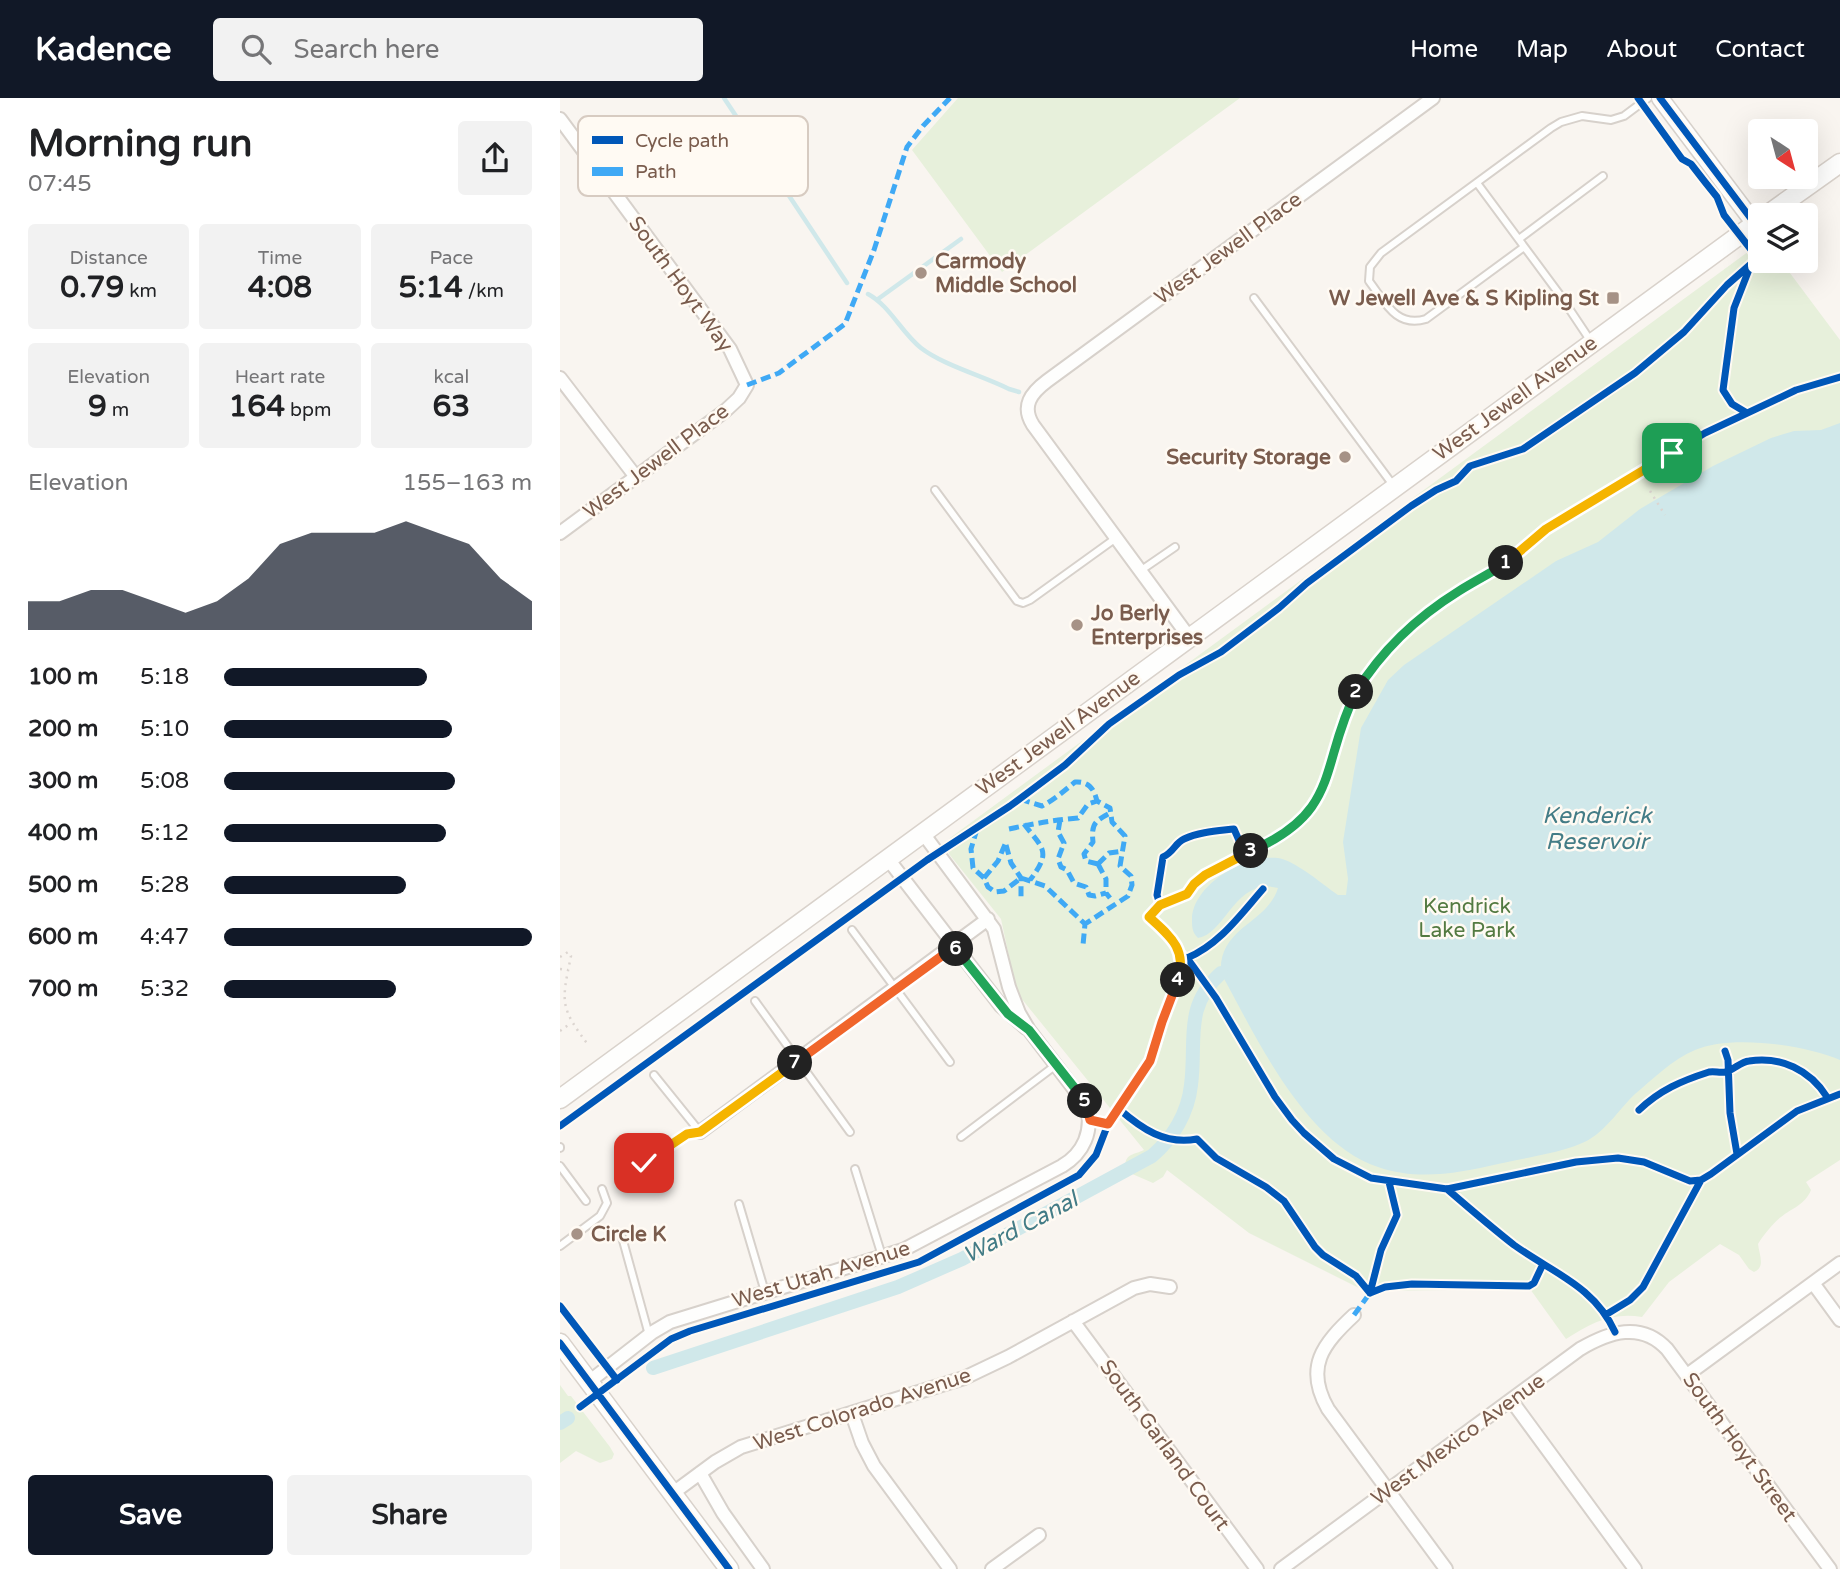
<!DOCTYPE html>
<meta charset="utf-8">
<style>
:root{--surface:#fff;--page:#f2f2f2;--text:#202124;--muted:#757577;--accent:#111827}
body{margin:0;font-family:"Varela Round",sans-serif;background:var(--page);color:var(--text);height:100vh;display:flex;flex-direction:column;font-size:26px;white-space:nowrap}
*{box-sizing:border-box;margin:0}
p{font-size:23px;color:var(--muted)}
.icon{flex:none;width:38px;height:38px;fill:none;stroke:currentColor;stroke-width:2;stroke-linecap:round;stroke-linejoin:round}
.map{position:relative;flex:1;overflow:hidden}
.panel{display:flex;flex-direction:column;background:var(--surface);width:560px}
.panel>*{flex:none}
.needle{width:46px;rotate:144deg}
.buttons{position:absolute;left:1188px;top:21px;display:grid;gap:14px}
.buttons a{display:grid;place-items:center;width:70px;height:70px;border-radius:7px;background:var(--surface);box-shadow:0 7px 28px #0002;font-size:35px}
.pin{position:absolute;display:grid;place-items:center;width:60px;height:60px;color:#fff;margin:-30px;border-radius:14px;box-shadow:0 4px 10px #0006}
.km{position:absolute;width:35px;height:35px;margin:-18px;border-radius:50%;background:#222;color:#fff;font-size:19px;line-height:35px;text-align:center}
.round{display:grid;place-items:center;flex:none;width:74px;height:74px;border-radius:7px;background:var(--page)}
.headline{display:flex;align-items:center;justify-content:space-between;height:119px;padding:0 28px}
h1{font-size:38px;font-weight:700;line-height:52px}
.metrics{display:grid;grid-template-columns:repeat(3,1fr);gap:10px;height:119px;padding:7px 28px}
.metrics div{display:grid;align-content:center;border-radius:7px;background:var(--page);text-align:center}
.metrics b{font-size:30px;font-weight:700}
.metrics small{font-size:19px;font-weight:400}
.metrics p{font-size:19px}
.chart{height:196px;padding:14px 28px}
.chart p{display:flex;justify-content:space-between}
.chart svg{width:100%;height:126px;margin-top:7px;fill:var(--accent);opacity:.7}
.cta{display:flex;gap:14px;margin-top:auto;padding:14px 28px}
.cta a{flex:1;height:80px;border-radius:7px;background:var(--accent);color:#fff;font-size:28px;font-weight:700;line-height:80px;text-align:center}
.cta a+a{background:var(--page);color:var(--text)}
ul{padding:0 28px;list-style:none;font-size:23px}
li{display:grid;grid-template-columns:112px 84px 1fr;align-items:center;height:52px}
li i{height:18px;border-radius:9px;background:var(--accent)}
header{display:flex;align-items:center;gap:42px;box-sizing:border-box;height:98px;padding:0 35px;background:var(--accent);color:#fff}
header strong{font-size:33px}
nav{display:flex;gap:38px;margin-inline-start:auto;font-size:24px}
.search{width:490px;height:63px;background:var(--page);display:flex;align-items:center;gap:18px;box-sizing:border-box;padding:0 24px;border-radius:7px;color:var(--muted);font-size:26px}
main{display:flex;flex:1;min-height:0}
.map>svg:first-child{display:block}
.green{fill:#e7f0db}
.water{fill:#d0e8ea}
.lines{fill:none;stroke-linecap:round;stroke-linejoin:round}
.stream{stroke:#d0e8ea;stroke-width:4.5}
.canal{stroke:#d0e8ea;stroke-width:14}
.service-casing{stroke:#d7d1cb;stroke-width:10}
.minor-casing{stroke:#d7d1cb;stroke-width:16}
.tertiary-casing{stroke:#d7d1cb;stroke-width:19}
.secondary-casing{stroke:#d9d2cb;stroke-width:21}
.path{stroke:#dcd5d0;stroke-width:2.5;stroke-dasharray:2 5;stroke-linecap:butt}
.service{stroke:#fefefd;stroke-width:6}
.minor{stroke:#fefefd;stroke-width:12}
.tertiary{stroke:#fefefd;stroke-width:16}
.secondary{stroke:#fefefd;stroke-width:18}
.quiet{stroke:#3fa9f5;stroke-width:5;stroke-dasharray:10 5;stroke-linecap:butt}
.cycleway-casing{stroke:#fffaf3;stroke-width:11}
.cycleway{stroke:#0057b8;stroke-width:7}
.split-1-casing{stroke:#fff;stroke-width:14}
.split-2-casing{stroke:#fff;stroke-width:14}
.split-3-casing{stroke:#fff;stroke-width:14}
.split-4-casing{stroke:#fff;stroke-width:14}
.split-5-casing{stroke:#fff;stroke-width:14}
.split-6-casing{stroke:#fff;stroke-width:14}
.split-7-casing{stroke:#fff;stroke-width:14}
.split-8-casing{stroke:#fff;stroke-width:14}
.split-1{stroke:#f5b400;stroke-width:9}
.split-2{stroke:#22a559;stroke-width:9}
.split-3{stroke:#22a559;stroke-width:9}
.split-4{stroke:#f5b400;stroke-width:9}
.split-5{stroke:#f0652b;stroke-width:9}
.split-6{stroke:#22a559;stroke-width:9}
.split-7{stroke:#f0652b;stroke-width:9}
.split-8{stroke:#f5b400;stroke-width:9}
.poi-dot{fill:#a69286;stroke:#fffaf3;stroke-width:2.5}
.labels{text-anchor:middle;stroke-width:5;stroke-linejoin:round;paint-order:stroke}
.street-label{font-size:21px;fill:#7a5c4d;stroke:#fffaf3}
.poi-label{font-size:21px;font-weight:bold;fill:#7a5c4d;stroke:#fffaf3;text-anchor:start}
.park-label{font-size:21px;fill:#537a41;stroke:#fffaf3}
.water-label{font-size:23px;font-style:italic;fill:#437c86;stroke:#fffaf3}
.key{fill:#fffaf3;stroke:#d7cbc1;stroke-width:2}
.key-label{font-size:19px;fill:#7a5c4d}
</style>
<header>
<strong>Kadence</strong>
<div class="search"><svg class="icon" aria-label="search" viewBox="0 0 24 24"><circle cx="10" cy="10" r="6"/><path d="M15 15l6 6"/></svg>Search here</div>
<nav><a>Home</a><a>Map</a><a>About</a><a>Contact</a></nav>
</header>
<main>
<section class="panel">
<div class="headline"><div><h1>Morning run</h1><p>07:45</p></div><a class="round"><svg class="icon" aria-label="share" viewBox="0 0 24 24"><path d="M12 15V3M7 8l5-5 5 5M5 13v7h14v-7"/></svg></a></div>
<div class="metrics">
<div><p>Distance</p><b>0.79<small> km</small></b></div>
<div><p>Time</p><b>4:08</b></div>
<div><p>Pace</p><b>5:14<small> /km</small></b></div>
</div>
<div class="metrics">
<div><p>Elevation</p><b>9<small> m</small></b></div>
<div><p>Heart rate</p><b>164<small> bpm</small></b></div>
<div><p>kcal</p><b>63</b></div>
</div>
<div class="chart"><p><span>Elevation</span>155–163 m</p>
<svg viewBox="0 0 160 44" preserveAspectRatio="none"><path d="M0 44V34L10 34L20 30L30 30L40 34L50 38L60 34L70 26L80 14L90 10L100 10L110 10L120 6L130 10L140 14L150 26L160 34V44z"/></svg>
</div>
<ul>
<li><b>100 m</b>5:18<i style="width:66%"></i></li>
<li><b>200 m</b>5:10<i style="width:74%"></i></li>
<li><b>300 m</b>5:08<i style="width:75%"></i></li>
<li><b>400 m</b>5:12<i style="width:72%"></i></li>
<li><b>500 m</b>5:28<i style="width:59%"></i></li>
<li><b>600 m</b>4:47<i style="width:100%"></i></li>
<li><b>700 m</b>5:32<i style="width:56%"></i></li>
</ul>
<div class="cta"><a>Save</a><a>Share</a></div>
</section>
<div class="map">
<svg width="1280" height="1471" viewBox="0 0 1280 1471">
<rect width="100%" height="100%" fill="#f9f5f0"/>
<path class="green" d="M398 0H680L442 174 352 52Z
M1200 145V163H1221L1280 242V1062L1246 1084 1251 1092C1245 1107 1232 1110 1221 1119 1214 1124 1202 1139 1198 1146 1199 1156 1206 1169 1194 1174L1189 1171 1179 1157 1160 1146 1109 1184 1082 1219C1052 1214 1031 1225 1006 1241L970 1191 811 1193 799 1190 689 1135 607 1072 603 1079 593 1085 570 1075 565 1068C566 1055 574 1057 584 1052L461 900 456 891 441 821 389 756 387 751 390 740Z
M0 1287 8 1298H11L50 1349 54 1356 52 1361 40 1365 16 1353 0 1365Z"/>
<path class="water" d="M1280 325V962C1245 947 1171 936 1135 952 1112 962 1094 980 1075 996 1060 1010 1048 1030 1030 1041 1009 1054 963 1060 938 1066 899 1075 858 1083 818 1069 745 1045 696 939 661 875 658 829 707 826 718 790 675 779 666 836 638 840 632 834 632 829 632 821 633 786 686 756 718 760 736 763 762 786 778 797H786L788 781 783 744 801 630 828 582 844 567 996 463 1038 444 1080 411 1153 368 1211 340 1234 333 1261 332Z"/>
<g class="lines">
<path class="stream" d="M164 0 287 185
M308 196C330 208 341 234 361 250 383 267 423 278 449 291L459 294
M318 201 401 141"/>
<path class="canal" d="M93 1270 338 1189 402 1161 592 1058C613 1040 628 1015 631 987 637 943 623 909 661 875
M0 1325 8 1320"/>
<defs>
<path id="service" d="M917 85 1000 197 1030 242
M959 141 1043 78
M964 149 866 221C836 230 825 204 809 183L810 169 821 155 991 30 1001 24 1022 18 1051 22 1064 18 1088 0
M694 200 833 387
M375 392 457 503 463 505 470 502 556 440
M580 473 615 449
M292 832 390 964
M195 903 290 1034
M401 1039 496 967
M0 1050V1049
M84 1065 127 1036 140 1034 94 977
M0 1068 26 1103
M295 1071 322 1158
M179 1106 205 1194
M62 1139 89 1237
M0 1148 40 1118 47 1105 42 1091"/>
<path id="minor" d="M0 21 170 251 187 287 179 300 165 313 0 435
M0 280 76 379
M629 539 473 327C461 308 471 295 487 283L873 0
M328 761 441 908 466 930
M140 1034 428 821
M1253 1185 1280 1222
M794 1217C763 1246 744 1269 768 1311L886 1471
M513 1223 697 1471
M1127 1277 1280 1165
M30 1283 93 1234 110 1224 343 1152 502 1068C524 1055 533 1033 527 1008L469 932 459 915 449 889 434 831 362 734
M951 1302 1075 1471
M292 1316 302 1345 314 1368 390 1471
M140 1375 163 1415 203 1471
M113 1395 155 1364 181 1349 404 1280 448 1259 574 1190 590 1186 610 1189
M432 1471 479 1437
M721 1471 1020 1251C1049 1234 1081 1223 1107 1251L1270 1471"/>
<path id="tertiary" d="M1100 0 1195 126"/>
<path id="secondary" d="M1207 117 1280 65
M0 1001 1200 122
M0 1245 169 1471"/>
</defs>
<use href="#service" class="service-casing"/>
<use href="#minor" class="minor-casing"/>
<use href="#tertiary" class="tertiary-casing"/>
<use href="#secondary" class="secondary-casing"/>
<path class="path" d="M1090 393 1105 417
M0 859 8 854 11 858C1 906 0 909 29 948
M0 871 8 872
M0 933 11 925"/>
<use href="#service" class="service"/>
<use href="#minor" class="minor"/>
<use href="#tertiary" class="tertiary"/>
<use href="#secondary" class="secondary"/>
<path class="quiet" d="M187 287 219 275 285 226 314 152 347 49 363 28 390 0
M460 701 482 708C494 702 504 693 515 684 529 683 534 691 537 703L550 710 552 724 565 738 560 768 571 778 572 787 568 798 525 826
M500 722 498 734 504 745 498 761 501 769 507 772 514 785 526 789 529 797 535 798 546 795
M464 726C483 751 492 753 470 782
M417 731 411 751 413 770 424 780 428 789 435 794 444 793 461 780
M449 731C472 726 494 722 518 720L528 706 537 703
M446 747 451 765 461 780V801
M538 766 526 763 524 756 533 744C531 725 535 723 552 714
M538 766 546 781V795L550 800
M538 766 549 755 563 753
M424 780 438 763 446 744
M461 780 485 788 525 826 523 847
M140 1034 394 849
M794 1217 810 1195"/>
<defs>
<path id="cycleway" d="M1078 0 1122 61 1131 66 1145 84 1157 99 1164 117 1196 158
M1100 0 1195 126
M1280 279 1236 292 1145 335 986 431 945 466 898 494 844 534 813 567 796 594 785 615 765 687 745 719 721 738 645 777 634 786 627 796 600 807 589 819 608 836 618 853 630 864 656 900 715 999 732 1022 744 1035 774 1061 811 1080 887 1091 1016 1064 1058 1060 1084 1064 1130 1083 1141 1082 1151 1076 1237 1013 1280 996
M1187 315 1172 306 1163 292 1174 210 1190 169
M600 807 597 797 603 759C614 754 615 745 624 741 639 734 657 733 674 731L685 756
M627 860C659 847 681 816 703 791
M1165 953 1168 962 1170 1015 1177 1056
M559 1011C582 1031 605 1047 637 1041L656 1060 706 1089 724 1103 755 1149 763 1157 796 1178 810 1195
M1079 1012C1100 992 1121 983 1149 974 1155 973 1159 975 1165 974 1174 972 1180 964 1189 963 1221 958 1250 972 1267 999
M0 1028 367 762 450 708 505 667 549 626 619 577 661 554 719 510 747 485 851 408 876 392 896 383 910 368 963 351 1075 275 1124 234 1167 187 1192 165
M887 1091C909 1110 931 1129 954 1147 993 1175 1034 1188 1055 1234
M810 1195 825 1189 852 1186 969 1188 974 1185 983 1166
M810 1195 821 1152 837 1117 829 1084
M0 1208 57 1282
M1047 1216 1070 1202 1083 1189 1141 1082
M0 1245 169 1471
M20 1309 111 1241 130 1233 359 1164 519 1077 536 1057 548 1026 590 963 602 924 618 884 621 856"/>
</defs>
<use href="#cycleway" class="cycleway-casing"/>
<use href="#cycleway" class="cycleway"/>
</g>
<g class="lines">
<defs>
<path id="split-1" d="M946 465 986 431 1112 355"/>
<path id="split-2" d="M796 594C822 552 857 519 899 493 915 483 931 475 946 465"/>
<path id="split-3" d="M691 753C782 713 759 668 796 594"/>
<path id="split-4" d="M618 882C627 851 611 839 589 819L600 807 627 796 634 786 645 777 691 753"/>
<path id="split-5" d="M525 1003 530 1022 548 1026 590 963 602 924 618 882"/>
<path id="split-6" d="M396 851 448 916 469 932 525 1003"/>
<path id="split-7" d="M235 965 394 849 396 851"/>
<path id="split-8" d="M84 1065 127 1036 140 1034 235 965"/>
</defs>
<use href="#split-1" class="split-1-casing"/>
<use href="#split-2" class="split-2-casing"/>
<use href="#split-3" class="split-3-casing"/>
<use href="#split-4" class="split-4-casing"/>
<use href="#split-5" class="split-5-casing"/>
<use href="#split-6" class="split-6-casing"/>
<use href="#split-7" class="split-7-casing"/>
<use href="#split-8" class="split-8-casing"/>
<use href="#split-1" class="split-1"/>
<use href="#split-2" class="split-2"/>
<use href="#split-3" class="split-3"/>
<use href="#split-4" class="split-4"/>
<use href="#split-5" class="split-5"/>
<use href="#split-6" class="split-6"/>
<use href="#split-7" class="split-7"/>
<use href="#split-8" class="split-8"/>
</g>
<g class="poi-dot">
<circle cx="361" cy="175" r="7"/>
<rect x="1046" y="193" width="14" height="14" rx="3.5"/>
<circle cx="785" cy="359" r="7"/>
<circle cx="517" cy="527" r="7"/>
<circle cx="17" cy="1136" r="7"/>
</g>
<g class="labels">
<g class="street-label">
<text transform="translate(668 150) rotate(-36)" y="7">West Jewell Place</text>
<text transform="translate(121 186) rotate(54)" y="7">South Hoyt Way</text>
<text transform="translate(955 300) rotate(-36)" y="7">West Jewell Avenue</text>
<text transform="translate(96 363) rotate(-37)" y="7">West Jewell Place</text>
<text transform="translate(498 635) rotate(-36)" y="7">West Jewell Avenue</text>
<text transform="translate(261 1176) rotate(-17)" y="7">West Utah Avenue</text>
<text transform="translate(302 1311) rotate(-18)" y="7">West Colorado Avenue</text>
<text transform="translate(898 1341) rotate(-36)" y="7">West Mexico Avenue</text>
<text transform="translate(605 1347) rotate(54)" y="7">South Garland Court</text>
<text transform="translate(1180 1349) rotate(54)" y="7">South Hoyt Street</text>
</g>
<g class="poi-label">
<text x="375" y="170">Carmody<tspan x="375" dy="24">Middle School</tspan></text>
<text x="1039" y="207" text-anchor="end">W Jewell Ave &amp; S Kipling St</text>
<text x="771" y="366" text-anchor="end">Security Storage</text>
<text x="531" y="522">Jo Berly<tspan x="531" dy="24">Enterprises</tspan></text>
<text x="31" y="1143">Circle K</text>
</g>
<g class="park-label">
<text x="907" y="815">Kendrick<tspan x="907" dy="24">Lake Park</tspan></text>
</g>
<g class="water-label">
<text x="1037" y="725">Kenderick<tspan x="1037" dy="26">Reservoir</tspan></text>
<text transform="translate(460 1129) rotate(-28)" y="8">Ward Canal</text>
</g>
</g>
<rect x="18" y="18" width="230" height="80" rx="10" class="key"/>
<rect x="32" y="38" width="31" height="8" fill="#0057b8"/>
<rect x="32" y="69" width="31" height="9" fill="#3fa9f5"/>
<g class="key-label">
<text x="75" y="49">Cycle path</text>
<text x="75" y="80">Path</text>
</g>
</svg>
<div class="buttons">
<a><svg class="needle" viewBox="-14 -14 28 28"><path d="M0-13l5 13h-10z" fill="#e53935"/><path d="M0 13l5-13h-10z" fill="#757577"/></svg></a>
<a><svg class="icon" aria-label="layers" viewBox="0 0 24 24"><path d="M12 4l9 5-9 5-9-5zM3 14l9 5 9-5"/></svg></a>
</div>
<div class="pin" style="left:1112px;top:355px;background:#1e9e55"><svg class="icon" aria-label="arrive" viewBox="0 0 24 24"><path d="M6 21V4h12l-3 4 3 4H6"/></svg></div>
<div class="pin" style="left:84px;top:1065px;background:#d93025"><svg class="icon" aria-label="check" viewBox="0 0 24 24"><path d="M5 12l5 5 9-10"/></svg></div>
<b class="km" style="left:946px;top:465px">1</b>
<b class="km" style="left:796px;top:594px">2</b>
<b class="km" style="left:691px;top:753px">3</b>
<b class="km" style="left:618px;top:882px">4</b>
<b class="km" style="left:525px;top:1003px">5</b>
<b class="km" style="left:396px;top:851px">6</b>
<b class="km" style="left:235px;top:965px">7</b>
</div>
</main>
